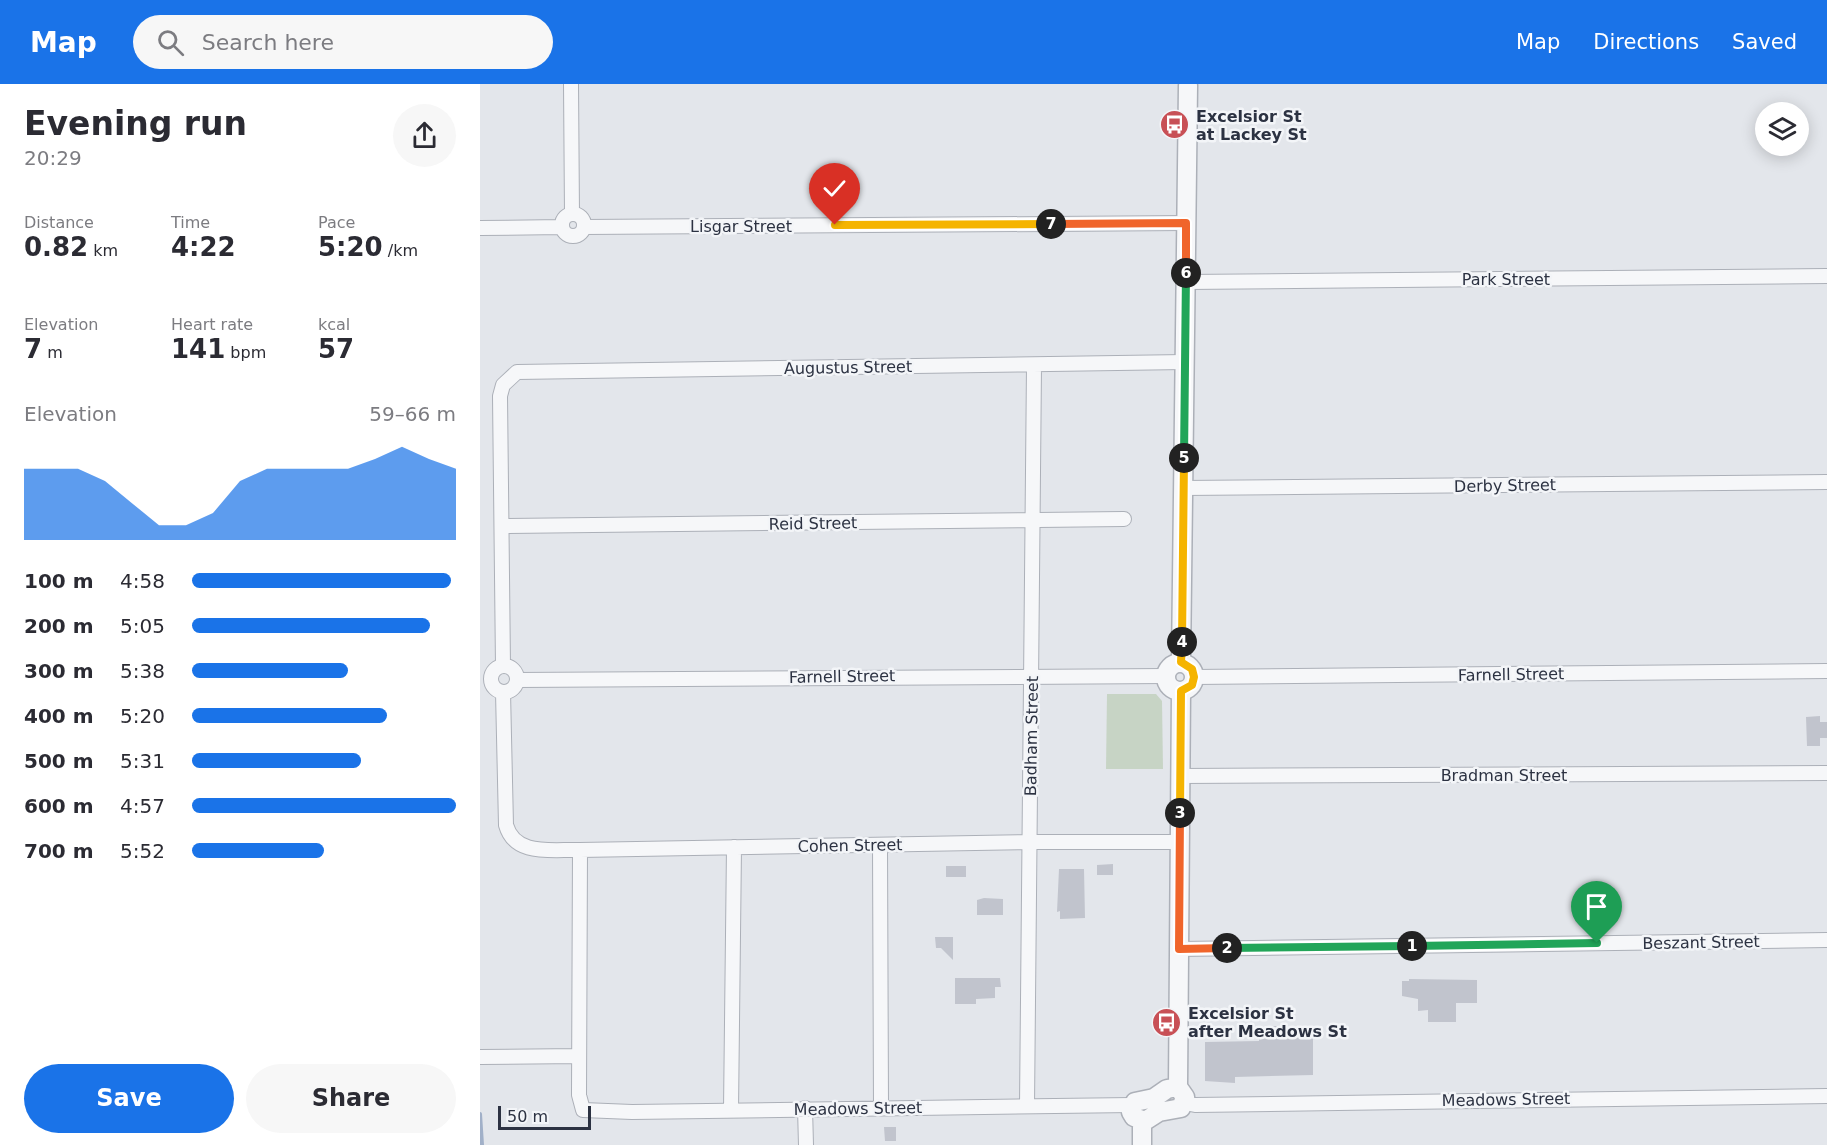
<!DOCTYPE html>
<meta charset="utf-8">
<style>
:root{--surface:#fff;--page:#f7f7f7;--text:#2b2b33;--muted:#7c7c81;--accent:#1a73e8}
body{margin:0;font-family:"DejaVu Sans",sans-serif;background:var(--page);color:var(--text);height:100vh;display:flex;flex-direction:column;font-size:22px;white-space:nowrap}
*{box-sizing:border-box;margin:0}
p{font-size:20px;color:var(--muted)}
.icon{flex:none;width:33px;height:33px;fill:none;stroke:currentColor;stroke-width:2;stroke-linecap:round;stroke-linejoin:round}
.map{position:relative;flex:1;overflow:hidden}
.side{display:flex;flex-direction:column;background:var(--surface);width:480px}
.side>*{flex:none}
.fabs{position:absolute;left:1275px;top:18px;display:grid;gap:12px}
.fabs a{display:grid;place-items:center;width:54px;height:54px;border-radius:50%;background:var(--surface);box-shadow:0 3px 15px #0003;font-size:30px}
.scale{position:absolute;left:18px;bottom:15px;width:93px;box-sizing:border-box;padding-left:6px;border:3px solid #2c3242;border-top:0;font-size:16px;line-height:21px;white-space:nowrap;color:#2c3242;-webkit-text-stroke:4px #f3f5f8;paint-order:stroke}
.pin{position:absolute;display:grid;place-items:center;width:51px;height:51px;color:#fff;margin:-62px -26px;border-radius:50% 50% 50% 0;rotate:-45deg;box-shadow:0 0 6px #0007}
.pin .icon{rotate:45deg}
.km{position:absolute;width:30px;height:30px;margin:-15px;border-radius:50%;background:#222;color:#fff;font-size:16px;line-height:30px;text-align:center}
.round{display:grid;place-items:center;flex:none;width:63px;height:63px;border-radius:32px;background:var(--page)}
.head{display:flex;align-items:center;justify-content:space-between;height:102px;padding:0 24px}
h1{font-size:33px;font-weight:600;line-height:45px}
.metrics{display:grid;grid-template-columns:repeat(3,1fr);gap:9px;height:102px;padding:6px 24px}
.metrics div{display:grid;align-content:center}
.metrics b{font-size:26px;font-weight:600}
.metrics small{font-size:16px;font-weight:400}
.metrics p{font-size:16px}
.chart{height:168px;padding:12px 24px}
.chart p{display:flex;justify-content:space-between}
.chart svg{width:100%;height:108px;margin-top:6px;fill:var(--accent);opacity:.7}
.button{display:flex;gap:12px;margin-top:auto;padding:12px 24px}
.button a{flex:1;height:69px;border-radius:36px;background:var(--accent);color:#fff;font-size:24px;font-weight:600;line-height:69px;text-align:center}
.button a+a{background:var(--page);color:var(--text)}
ul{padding:0 24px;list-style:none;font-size:20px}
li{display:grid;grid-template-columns:96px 72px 1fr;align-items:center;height:45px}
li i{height:15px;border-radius:8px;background:var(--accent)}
header{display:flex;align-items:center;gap:36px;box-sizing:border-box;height:84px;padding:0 30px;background:var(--accent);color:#fff}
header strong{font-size:28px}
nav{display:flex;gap:33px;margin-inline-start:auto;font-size:21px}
.search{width:420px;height:54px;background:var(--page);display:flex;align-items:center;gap:15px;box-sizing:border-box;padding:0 21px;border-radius:33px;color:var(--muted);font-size:22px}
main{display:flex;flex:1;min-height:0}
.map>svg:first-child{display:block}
.green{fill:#c7d4c5}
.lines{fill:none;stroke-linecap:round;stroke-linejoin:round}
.stream{stroke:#a1b0c8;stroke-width:4}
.building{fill:#c1c4cd}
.minor-casing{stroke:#acb0b8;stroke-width:16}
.tertiary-casing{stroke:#acb0b8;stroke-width:21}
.minor{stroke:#f6f7f9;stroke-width:14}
.tertiary{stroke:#f6f7f9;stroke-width:18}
.split-1-casing{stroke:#fff;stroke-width:12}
.split-2-casing{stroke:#fff;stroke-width:12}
.split-3-casing{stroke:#fff;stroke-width:12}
.split-4-casing{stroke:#fff;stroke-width:12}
.split-5-casing{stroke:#fff;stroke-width:12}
.split-6-casing{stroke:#fff;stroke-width:12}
.split-7-casing{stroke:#fff;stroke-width:12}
.split-8-casing{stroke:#fff;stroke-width:12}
.split-1{stroke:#22a559;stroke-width:8}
.split-2{stroke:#22a559;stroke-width:8}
.split-3{stroke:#f0652b;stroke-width:8}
.split-4{stroke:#f5b400;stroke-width:8}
.split-5{stroke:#f5b400;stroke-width:8}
.split-6{stroke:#22a559;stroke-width:8}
.split-7{stroke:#f0652b;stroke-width:8}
.split-8{stroke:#f5b400;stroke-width:8}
.labels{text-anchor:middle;stroke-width:5;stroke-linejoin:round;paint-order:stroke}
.poi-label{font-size:16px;font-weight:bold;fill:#2c3242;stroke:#f3f5f8;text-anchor:start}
.street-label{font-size:16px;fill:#2c3242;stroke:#f3f5f8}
</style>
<header>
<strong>Map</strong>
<div class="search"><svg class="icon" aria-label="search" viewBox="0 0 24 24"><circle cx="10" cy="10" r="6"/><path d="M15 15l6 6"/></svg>Search here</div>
<nav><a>Map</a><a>Directions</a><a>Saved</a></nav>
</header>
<main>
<section class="side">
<div class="head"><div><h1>Evening run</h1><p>20:29</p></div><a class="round"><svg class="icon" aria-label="share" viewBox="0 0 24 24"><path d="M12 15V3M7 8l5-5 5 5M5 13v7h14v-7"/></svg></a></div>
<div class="metrics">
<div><p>Distance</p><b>0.82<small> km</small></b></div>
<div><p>Time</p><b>4:22</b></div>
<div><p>Pace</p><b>5:20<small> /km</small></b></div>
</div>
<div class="metrics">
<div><p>Elevation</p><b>7<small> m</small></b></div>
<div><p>Heart rate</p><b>141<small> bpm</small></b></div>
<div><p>kcal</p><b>57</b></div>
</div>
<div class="chart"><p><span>Elevation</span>59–66 m</p>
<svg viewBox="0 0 160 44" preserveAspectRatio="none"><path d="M0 44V15L10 15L20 15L30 20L40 29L50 38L60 38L70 33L80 20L90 15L100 15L110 15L120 15L130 11L140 6L150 11L160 15V44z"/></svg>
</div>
<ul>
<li><b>100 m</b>4:58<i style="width:98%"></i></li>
<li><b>200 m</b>5:05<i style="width:90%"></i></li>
<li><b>300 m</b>5:38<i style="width:59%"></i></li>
<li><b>400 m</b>5:20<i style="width:74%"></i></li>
<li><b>500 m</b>5:31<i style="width:64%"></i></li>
<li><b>600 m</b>4:57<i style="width:100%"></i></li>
<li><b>700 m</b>5:52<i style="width:50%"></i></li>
</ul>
<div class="button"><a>Save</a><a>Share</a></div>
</section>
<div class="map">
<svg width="1347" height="1061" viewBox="0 0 1347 1061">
<rect width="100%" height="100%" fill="#e3e6eb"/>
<path class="green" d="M627 610H676L682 617 683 685H626Z"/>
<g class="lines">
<path class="stream" d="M0 1030 2 1061"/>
</g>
<path class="building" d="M1340 632V638H1347V654H1340V662H1327L1326 633Z
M633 780V791H617V781Z
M466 782H486V793H466Z
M579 785H604L605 834 580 835V827L577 828Z
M504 814 523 815V831H497V816Z
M455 853H473V876L461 864H456Z
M475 894H520L521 903H515V914L496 915V920H475Z
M929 895 997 896V919H976V938H948V926L938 927V915L922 912V897H929Z
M793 942H805V949H833V991L755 993V999L725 997V958L779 957V949H793Z
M404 1043H416V1057H405Z"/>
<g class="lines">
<defs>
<path id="minor" d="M91 0 92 130
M82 141a11 11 0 1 1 22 0a11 11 0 1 1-22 0Z
M104 143 706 139
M0 144 82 143
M706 198 1347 192
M703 404 1347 398
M22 442 644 435
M23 582 20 312 23 301 37 288 705 278
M11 595a13 13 0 1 1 26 0a13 13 0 1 1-26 0Z
M714 593 1347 587
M37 596 686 592
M23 608 26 741C35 773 72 765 100 766L549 758H699
M701 692 1347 689
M400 761 401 1023
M100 766 99 1011 103 1026 152 1028 652 1021
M699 865 1347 856
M0 973 99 972
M705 1019 715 1021 1347 1012
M547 1022 554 282
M325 1024 326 1061
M251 1026 254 763"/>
<path id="tertiary" d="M701 578 708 2
M686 593a14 14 0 1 1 28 0a14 14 0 1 1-28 0Z
M698 1003 701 607
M698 1003 705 1013 701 1024 679 1028 665 1037 654 1033 651 1028 655 1018 674 1014 687 1005Z
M662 1037V1061"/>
</defs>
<use href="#minor" class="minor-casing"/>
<use href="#tertiary" class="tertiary-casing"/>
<use href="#minor" class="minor"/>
<use href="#tertiary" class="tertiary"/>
</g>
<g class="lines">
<defs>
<path id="split-1" d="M932 862 1117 859"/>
<path id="split-2" d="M747 864 932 862"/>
<path id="split-3" d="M700 729 699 865 747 864"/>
<path id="split-4" d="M700 729 701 607 712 601 714 593 712 585 701 578 702 558"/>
<path id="split-5" d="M702 558 704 374"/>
<path id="split-6" d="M704 374 706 189"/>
<path id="split-7" d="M571 140 706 139V189"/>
<path id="split-8" d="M355 141 571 140"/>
</defs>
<use href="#split-1" class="split-1-casing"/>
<use href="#split-2" class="split-2-casing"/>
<use href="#split-3" class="split-3-casing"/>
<use href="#split-4" class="split-4-casing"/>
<use href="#split-5" class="split-5-casing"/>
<use href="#split-6" class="split-6-casing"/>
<use href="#split-7" class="split-7-casing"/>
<use href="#split-8" class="split-8-casing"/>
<use href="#split-1" class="split-1"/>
<use href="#split-2" class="split-2"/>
<use href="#split-3" class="split-3"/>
<use href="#split-4" class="split-4"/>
<use href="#split-5" class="split-5"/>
<use href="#split-6" class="split-6"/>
<use href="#split-7" class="split-7"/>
<use href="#split-8" class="split-8"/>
</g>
<defs>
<symbol id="bus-disc" viewBox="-11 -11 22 22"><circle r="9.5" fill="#c85056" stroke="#f3f5f8"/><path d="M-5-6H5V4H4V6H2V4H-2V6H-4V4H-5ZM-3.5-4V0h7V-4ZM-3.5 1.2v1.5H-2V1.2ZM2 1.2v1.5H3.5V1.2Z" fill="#fff"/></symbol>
</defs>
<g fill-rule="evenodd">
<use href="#bus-disc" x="678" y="24" width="33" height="33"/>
<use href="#bus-disc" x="670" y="922" width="33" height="33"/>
</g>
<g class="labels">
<g class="poi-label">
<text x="716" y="38">Excelsior St<tspan x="716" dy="18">at Lackey St</tspan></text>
<text x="708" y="935">Excelsior St<tspan x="708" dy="18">after Meadows St</tspan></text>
</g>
<g class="street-label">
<text x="261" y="148">Lisgar Street</text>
<text x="1026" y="201">Park Street</text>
<text transform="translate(368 283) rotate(-1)" y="6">Augustus Street</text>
<text transform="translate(1025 401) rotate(-1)" y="6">Derby Street</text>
<text transform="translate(333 439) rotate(-1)" y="6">Reid Street</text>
<text transform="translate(1031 590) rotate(-1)" y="6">Farnell Street</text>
<text transform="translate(362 592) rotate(-1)" y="6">Farnell Street</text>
<text transform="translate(551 652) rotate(-89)" y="6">Badham Street</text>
<text x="1024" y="697">Bradman Street</text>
<text transform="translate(370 761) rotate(-1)" y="6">Cohen Street</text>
<text transform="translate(1221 858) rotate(-1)" y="6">Beszant Street</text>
<text transform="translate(1026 1015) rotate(-1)" y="6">Meadows Street</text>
<text transform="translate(378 1024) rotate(-1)" y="6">Meadows Street</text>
</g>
</g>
</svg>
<div class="fabs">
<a><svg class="icon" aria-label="layers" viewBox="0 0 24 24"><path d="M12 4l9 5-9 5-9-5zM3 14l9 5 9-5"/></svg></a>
</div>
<div class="scale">50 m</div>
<div class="pin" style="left:1117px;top:859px;background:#1e9e55"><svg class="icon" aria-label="arrive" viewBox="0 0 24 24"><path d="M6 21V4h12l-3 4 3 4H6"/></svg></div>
<div class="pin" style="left:355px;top:141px;background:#d93025"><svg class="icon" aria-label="check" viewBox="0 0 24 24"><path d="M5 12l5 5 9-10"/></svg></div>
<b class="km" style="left:932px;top:862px">1</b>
<b class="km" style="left:747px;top:864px">2</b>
<b class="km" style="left:700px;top:729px">3</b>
<b class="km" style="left:702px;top:558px">4</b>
<b class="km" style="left:704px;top:374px">5</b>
<b class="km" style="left:706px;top:189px">6</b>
<b class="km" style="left:571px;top:140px">7</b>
</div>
</main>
